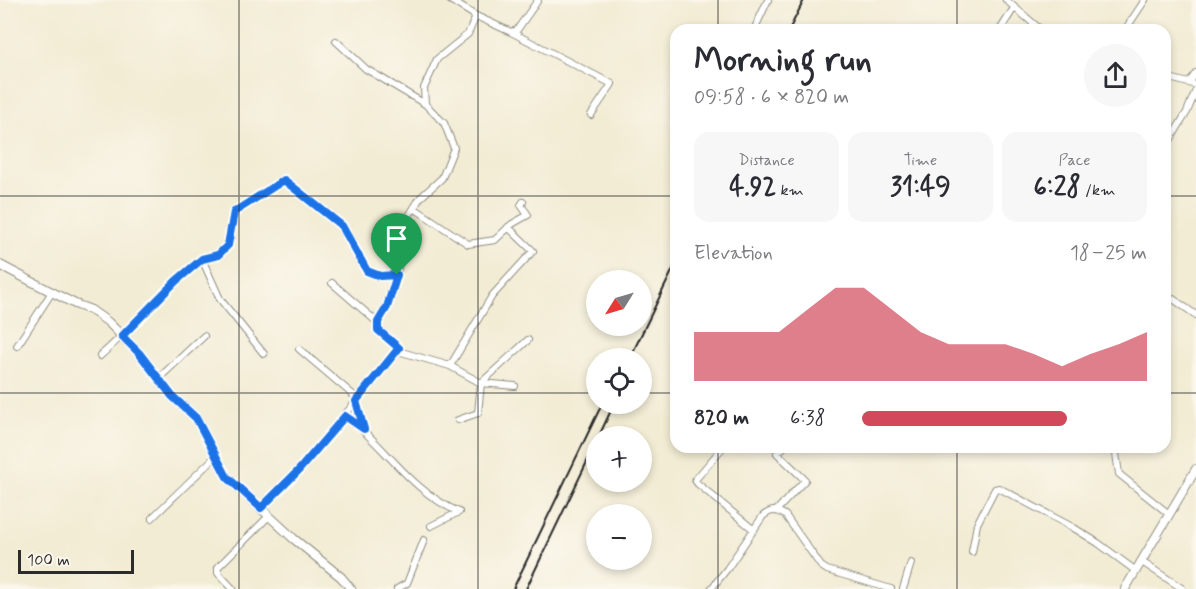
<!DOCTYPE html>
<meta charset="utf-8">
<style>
:root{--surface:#fff;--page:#f7f7f7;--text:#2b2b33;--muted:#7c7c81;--accent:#d1495b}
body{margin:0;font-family:Mynerve,sans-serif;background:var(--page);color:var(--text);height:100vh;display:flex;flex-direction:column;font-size:22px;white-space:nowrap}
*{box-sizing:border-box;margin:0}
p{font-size:20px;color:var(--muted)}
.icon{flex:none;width:33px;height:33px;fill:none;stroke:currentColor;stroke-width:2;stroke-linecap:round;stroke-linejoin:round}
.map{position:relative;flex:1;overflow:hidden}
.sheet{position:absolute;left:670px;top:24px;width:501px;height:429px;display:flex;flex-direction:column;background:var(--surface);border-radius:18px;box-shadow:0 3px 9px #0003}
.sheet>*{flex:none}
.needle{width:39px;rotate:233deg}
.fabs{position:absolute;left:586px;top:270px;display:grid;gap:12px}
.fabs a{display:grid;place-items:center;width:66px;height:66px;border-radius:50%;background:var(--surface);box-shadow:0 3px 9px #0003;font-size:30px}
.scale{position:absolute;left:18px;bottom:15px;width:116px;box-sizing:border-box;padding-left:6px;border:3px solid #2b2b2b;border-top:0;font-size:16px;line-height:21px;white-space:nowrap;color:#2b2b2b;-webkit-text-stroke:4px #fbf7ec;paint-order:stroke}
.pin{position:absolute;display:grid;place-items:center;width:51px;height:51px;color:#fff;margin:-62px -26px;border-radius:50% 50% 50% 0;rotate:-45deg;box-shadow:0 0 6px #0007}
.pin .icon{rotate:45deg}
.round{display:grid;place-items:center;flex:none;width:63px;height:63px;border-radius:32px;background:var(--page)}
.overview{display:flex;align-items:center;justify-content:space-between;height:102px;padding:0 24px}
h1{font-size:33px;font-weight:700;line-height:45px}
.metrics{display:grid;grid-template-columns:repeat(3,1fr);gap:9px;height:102px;padding:6px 24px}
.metrics div{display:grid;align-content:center;border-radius:15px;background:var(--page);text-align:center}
.metrics b{font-size:26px;font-weight:700}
.metrics small{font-size:16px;font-weight:400}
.metrics p{font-size:16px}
.chart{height:168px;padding:12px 24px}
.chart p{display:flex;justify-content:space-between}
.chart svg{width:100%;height:108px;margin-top:6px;fill:var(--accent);opacity:.7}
ul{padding:0 24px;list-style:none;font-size:20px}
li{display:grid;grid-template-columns:96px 72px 1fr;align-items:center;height:45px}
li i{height:15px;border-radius:8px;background:var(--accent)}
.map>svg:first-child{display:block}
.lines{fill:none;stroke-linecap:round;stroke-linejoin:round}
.street-casing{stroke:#8e8c80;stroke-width:8}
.secondary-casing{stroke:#8e8c80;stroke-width:10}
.street{stroke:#fff;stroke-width:6}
.secondary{stroke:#fff;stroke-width:8}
.rail{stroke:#2b2b2b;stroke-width:2}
.route-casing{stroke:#fff;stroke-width:12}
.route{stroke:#1a73e8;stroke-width:8}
.grid{fill:none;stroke:#2b2b2b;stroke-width:1.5;stroke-opacity:0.55}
</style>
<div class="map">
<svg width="1196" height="589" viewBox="0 0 1196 589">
<rect width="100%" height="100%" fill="#fbf7ec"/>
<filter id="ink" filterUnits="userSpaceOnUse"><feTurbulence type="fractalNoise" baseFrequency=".0167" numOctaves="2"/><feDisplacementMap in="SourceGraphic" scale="12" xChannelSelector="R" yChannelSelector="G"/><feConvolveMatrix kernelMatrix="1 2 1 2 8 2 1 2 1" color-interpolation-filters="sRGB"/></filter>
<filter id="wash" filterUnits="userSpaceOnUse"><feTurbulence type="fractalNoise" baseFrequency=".008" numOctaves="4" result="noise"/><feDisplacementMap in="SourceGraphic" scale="24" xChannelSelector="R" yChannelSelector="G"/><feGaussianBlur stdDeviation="1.35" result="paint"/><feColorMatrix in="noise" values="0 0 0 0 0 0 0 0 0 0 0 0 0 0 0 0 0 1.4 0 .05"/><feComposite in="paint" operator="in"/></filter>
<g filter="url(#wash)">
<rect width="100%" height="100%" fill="#f2ecd4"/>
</g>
<g filter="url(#ink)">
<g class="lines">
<defs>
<path id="street" d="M450 0 476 16
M1006 0 1041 30
M754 30 768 0
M1000 30 1014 8
M1125 30 1145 0
M511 32 612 84 591 115
M336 41 366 69 425 104
M1166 77 1196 85
M1189 83 1196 73
M1166 147 1187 112 1196 90
M414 208 468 244 495 240 512 224 528 215 521 205 523 202
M508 227 533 251 492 296 450 366 481 383 528 340
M202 259 220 299 264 354
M332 283 377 322
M1166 294 1196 315
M17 346 52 292
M299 349 358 399
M398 351 450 366
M100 356C133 327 161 294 194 266 204 257 223 256 228 244 232 236 232 222 234 212L284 180 342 226 367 271 380 277 397 275 400 256 399 232 420 198 442 178 454 148 444 123 425 104 424 88 437 59 468 34 476 16 511 32 517 30 538 0
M158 379 204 336
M356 401 364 429
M345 415C385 445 411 492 459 512L431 526
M458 420 478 413 481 383 515 386
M723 447 695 480 698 484 754 530
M1115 447 1119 474 1169 514
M261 508 298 471 398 351 399 348 379 329 377 322 386 307 397 275
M776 511 805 480 777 453 784 447
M152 518 216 456
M972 552 977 524 995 489 999 488 1074 528 1098 543 1136 571
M1142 562 1183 589
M233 589 218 573V567L269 516
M397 589 407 583 424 540
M711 589 727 569 763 516C772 509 776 510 785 515L821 566 827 570 891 589
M903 589 911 563"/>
<path id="secondary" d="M0 265 75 304 91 310 108 322 139 353 172 396 196 418 227 477 294 539 341 577 351 589
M1125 589 1196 469"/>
</defs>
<use href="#street" class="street-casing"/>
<use href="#secondary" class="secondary-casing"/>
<use href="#street" class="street"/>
<use href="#secondary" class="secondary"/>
<path class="rail" d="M789 30 804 0
M630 358 676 263
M599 436 614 404
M513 589 602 404
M526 589 597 441"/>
</g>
</g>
<g class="lines" filter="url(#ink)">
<defs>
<path id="route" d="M284 180 342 226 367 271 380 276 397 275 387 307 378 322V330L399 348 356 401 364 429 345 416 298 471 261 508 227 477 196 418 172 396 139 353 122 336 176 281 202 259 218 255 228 245 234 212Z"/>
</defs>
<use href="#route" class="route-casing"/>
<use href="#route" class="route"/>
</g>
<path class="grid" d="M239 0V589M478 0V589M718 0V30M957 0V30M0 196H676M1166 196H1196M0 393H597M642 393H676M1166 393H1196M718 447V589M957 447V589"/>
</svg>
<div class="fabs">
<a><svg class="needle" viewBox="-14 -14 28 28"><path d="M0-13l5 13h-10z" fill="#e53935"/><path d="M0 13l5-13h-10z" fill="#7c7c81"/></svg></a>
<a><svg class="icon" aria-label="locate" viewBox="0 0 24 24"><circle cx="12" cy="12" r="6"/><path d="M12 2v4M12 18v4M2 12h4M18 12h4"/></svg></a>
<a>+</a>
<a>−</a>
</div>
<div class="scale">100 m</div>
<div class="pin" style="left:397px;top:275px;background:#1e9e55"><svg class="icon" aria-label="arrive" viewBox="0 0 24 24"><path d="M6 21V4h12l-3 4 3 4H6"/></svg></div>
<section class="sheet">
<div class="overview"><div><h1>Morning run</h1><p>09:58 · 6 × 820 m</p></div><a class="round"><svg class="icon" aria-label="share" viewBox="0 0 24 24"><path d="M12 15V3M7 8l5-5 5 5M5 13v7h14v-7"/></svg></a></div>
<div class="metrics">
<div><p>Distance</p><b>4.92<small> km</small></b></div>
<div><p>Time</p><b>31:49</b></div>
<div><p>Pace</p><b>6:28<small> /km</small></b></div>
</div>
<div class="chart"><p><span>Elevation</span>18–25 m</p>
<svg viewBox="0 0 160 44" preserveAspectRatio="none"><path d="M0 44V24L10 24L20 24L30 24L40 15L50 6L60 6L70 15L80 24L90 29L100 29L110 29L120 33L130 38L140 33L150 29L160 24V44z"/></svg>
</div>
<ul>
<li><b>820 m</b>6:38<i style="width:72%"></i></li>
</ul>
</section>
</div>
